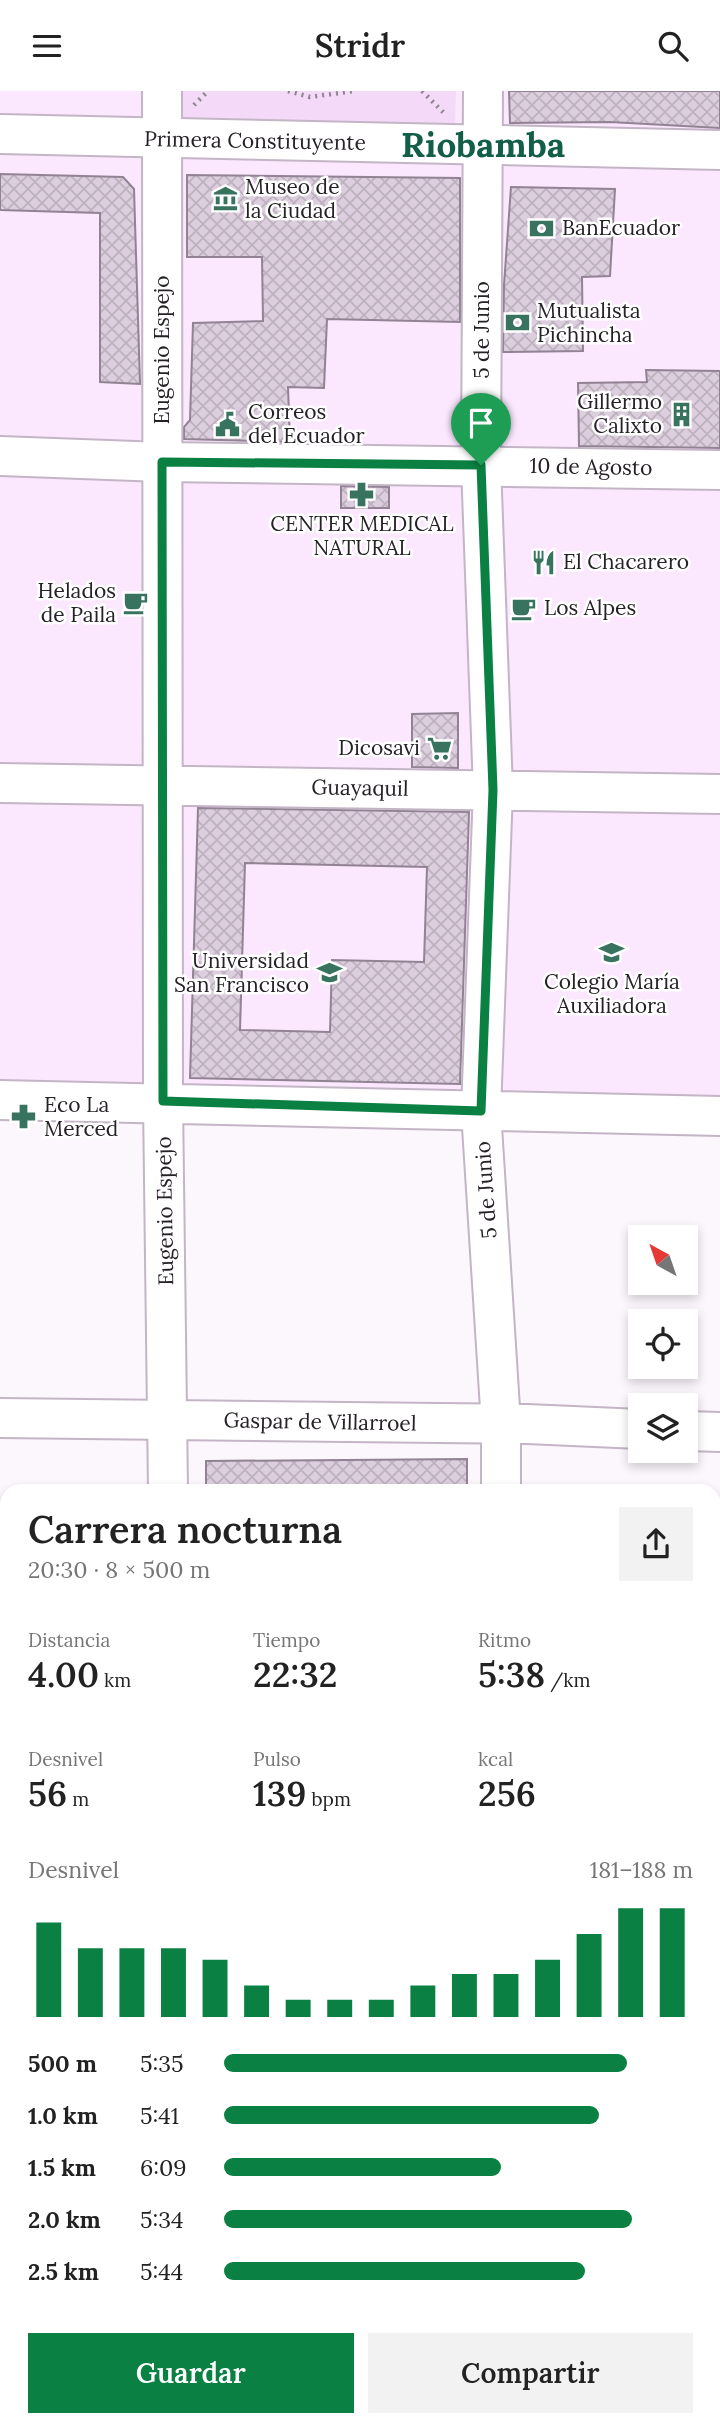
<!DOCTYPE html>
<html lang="es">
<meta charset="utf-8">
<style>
:root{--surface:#fff;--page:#f2f2f2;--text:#222;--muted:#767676;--accent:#0b8043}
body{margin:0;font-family:Lora,serif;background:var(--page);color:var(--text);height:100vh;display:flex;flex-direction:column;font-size:26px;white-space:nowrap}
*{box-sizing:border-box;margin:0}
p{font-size:23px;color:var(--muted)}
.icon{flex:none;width:38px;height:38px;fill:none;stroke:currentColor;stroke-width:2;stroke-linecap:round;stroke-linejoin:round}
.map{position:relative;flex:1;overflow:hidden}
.side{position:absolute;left:0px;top:1393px;width:721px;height:943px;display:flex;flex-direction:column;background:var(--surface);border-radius:21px 21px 0 0;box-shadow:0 4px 10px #0003}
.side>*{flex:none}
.needle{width:46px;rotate:320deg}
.buttons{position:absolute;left:628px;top:1134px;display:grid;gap:14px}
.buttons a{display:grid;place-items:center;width:70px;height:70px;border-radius:0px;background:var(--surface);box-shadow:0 4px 10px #0003;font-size:35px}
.pin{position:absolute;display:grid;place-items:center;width:60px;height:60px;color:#fff;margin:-72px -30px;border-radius:50% 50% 50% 0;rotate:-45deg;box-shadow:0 0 7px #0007}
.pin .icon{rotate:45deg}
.round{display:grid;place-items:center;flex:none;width:74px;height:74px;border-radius:0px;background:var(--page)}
.headline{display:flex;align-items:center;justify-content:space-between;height:119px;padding:0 28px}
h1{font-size:38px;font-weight:600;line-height:52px}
.stats{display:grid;grid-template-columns:repeat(3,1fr);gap:10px;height:119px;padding:7px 28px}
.stats div{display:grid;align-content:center}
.stats b{font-size:35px;font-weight:600}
.stats small{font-size:19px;font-weight:400}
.stats p{font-size:19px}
.chart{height:196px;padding:14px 28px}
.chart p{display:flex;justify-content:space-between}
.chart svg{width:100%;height:126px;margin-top:7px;stroke:var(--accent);stroke-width:6}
.primary-button{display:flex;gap:14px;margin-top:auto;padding:14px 28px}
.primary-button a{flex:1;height:80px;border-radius:0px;background:var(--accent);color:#fff;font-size:28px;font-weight:600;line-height:80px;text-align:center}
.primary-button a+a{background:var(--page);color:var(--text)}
ul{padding:0 28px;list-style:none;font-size:23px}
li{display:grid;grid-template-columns:112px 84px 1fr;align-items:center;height:52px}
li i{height:18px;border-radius:9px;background:var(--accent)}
header{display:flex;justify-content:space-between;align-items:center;height:91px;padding:0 28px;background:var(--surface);font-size:32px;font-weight:600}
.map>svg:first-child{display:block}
.built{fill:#fbe7fe}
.park{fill:#f5d9f9}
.building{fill:url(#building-cross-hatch);stroke:#918393;stroke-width:2;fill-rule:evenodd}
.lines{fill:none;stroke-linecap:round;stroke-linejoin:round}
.minor-casing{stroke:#c3b5c5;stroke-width:42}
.major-casing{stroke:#c3b5c5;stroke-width:42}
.path{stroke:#8c878d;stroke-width:4.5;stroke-dasharray:2 5;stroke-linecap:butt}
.minor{stroke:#fff;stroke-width:38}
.major{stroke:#fff;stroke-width:38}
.route-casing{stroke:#fff;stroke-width:14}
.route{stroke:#0b8043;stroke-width:9}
.labels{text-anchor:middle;stroke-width:5;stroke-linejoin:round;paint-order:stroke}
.street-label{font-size:21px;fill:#262127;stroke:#fff}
.poi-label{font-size:21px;fill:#262127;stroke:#fff;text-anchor:start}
.town-label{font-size:35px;font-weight:bold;fill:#125e48;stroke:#fff}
</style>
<header><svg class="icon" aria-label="menu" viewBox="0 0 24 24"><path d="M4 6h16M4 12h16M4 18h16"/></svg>Stridr<svg class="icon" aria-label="search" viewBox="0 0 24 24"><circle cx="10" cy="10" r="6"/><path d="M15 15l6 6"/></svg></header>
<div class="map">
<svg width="720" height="2335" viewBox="0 0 720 2335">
<defs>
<pattern id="building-cross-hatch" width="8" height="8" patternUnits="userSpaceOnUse" patternTransform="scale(1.75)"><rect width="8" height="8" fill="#dccede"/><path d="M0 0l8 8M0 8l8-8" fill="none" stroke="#bdb1be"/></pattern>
</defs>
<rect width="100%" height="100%" fill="#fcf6fd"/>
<path class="built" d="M0 0H720V1016L0 996Z
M714 1706H720V1856H714Z"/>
<path class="park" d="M178 0H456L455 34 177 29Z"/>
<path class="building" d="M509 0H720V37L610 31 510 32Z
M0 83 123 86 134 98 140 293 100 291V122L0 119Z
M187 84 460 87V231L327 228 324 297 288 296 290 351 184 348V336L190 329 193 232 263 230 262 166H187Z
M511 96 615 98 610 185 582 186 583 260 503 261 504 194Z
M646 279 720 280V357L579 355 578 292 647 291Z
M341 395 389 396V417H341Z
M458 622V677L412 676V623Z
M198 717 469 721 460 993 190 987ZM245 772 427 776 424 871 332 869 330 941 240 939Z
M467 1368V1400H206V1370Z"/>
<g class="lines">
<defs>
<path id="minor" d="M162 0 163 1010 168 1400
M483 0 481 374 493 699 481 1020 501 1333V1400
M0 692 720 703
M0 1009 720 1025
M0 1327 527 1333 640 1338
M686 1340 720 1341
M0 1637H7
M714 1675H720
M0 1954H7
M714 1975H720
M714 2251H720
M0 2252H7
M181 2329V2335
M499 2335V2329"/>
<path id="major" d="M0 43 720 59
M0 365 162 371 720 379"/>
</defs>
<use href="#minor" class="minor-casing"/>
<use href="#major" class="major-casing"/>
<path class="path" d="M288 0 310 6 354 0
M422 0 444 22
M194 14 208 0"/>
<use href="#minor" class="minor"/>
<use href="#major" class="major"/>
</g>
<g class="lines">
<defs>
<path id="route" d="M162 371 481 374 493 699 481 1020 163 1010Z"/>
</defs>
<use href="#route" class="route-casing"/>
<use href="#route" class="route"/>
</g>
<defs>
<symbol id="museum-bare" viewBox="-9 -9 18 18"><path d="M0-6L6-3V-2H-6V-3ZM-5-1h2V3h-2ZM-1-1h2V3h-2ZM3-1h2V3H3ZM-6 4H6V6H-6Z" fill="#37735e" stroke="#fff" stroke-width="2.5" paint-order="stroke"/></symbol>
<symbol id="bank-bare" viewBox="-9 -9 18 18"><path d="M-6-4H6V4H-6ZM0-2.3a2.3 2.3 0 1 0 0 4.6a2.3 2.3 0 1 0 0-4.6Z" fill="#37735e" stroke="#fff" stroke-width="2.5" paint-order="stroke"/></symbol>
<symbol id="building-bare" viewBox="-9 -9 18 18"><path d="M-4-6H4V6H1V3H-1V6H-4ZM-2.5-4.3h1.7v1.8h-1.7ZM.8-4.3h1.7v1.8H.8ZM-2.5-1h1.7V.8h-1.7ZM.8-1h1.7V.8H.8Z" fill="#37735e" stroke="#fff" stroke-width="2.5" paint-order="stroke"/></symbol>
<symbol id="civic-bare" viewBox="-9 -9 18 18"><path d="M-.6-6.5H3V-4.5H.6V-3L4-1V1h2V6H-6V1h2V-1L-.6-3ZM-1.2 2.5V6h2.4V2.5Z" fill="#37735e" stroke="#fff" stroke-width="2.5" paint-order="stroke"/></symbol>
<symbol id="pharmacy-bare" viewBox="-9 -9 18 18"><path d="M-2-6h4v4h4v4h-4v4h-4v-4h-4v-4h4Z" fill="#37735e" stroke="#fff" stroke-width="2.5" paint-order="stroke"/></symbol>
<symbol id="restaurant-bare" viewBox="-9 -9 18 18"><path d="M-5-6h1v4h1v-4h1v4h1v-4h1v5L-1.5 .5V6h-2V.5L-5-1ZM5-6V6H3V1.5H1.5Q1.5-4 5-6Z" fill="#37735e" stroke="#fff" stroke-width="2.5" paint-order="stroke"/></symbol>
<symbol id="cafe-bare" viewBox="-9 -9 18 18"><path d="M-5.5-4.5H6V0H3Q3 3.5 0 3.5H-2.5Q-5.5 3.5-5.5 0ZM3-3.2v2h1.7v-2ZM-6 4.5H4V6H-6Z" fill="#37735e" stroke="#fff" stroke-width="2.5" paint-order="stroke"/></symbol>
<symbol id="supermarket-bare" viewBox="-9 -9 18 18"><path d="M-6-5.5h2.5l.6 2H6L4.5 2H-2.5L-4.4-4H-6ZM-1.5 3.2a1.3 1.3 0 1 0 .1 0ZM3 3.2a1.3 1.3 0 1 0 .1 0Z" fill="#37735e" stroke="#fff" stroke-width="2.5" paint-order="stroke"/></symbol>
<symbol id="university-bare" viewBox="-9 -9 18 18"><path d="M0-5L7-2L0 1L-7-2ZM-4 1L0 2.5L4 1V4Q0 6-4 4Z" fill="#37735e" stroke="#fff" stroke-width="2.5" paint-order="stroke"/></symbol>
</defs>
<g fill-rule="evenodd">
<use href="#museum-bare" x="208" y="90" width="35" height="35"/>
<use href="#bank-bare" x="524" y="120" width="35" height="35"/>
<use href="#bank-bare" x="500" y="214" width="35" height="35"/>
<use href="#building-bare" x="664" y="306" width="35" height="35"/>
<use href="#civic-bare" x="210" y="316" width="35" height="35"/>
<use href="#pharmacy-bare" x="344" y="386" width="35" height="35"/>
<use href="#restaurant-bare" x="526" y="454" width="35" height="35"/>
<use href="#cafe-bare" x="118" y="494" width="35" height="35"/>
<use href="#cafe-bare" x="506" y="500" width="35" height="35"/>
<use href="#supermarket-bare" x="422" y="640" width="35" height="35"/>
<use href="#university-bare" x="594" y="844" width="35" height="35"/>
<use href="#university-bare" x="312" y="864" width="35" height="35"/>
<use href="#pharmacy-bare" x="6" y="1008" width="35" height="35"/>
</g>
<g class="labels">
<g class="street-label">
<text transform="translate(255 50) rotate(1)" y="7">Primera Constituyente</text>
<text transform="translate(482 239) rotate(-90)" y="7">5 de Junio</text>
<text transform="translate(162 259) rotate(-90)" y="7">Eugenio Espejo</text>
<text transform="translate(591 376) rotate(1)" y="7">10 de Agosto</text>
<text transform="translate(360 697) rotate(1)" y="7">Guayaquil</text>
<text transform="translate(486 1099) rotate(-94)" y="7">5 de Junio</text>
<text transform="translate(165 1120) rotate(-91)" y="7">Eugenio Espejo</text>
<text transform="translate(320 1331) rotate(1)" y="7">Gaspar de Villarroel</text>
</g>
<g class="poi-label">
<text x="245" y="103">Museo de<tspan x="245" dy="24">la Ciudad</tspan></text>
<text x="562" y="144">BanEcuador</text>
<text x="537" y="227">Mutualista<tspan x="537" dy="24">Pichincha</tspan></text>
<text x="662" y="318" text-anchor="end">Gillermo<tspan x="662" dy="24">Calixto</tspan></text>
<text x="248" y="328">Correos<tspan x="248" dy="24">del Ecuador</tspan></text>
<text x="362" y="440" text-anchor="middle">CENTER MEDICAL<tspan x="362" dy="24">NATURAL</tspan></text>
<text x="563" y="478">El Chacarero</text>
<text x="116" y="507" text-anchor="end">Helados<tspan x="116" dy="24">de Paila</tspan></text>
<text x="544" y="524">Los Alpes</text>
<text x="420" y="664" text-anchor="end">Dicosavi</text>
<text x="309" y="877" text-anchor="end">Universidad<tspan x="309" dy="24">San Francisco</tspan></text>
<text x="612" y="898" text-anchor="middle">Colegio María<tspan x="612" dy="24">Auxiliadora</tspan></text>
<text x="44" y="1021">Eco La<tspan x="44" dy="24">Merced</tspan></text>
</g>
<g class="town-label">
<text x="483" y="66">Riobamba</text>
</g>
</g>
</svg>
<div class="buttons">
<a><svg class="needle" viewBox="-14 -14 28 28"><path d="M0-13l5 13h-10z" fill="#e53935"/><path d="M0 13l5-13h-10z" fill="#767676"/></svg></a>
<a><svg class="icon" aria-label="locate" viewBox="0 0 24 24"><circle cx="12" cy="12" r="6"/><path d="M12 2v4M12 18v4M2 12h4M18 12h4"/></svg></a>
<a><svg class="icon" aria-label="layers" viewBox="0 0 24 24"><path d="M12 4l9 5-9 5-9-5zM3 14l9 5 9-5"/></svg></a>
</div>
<div class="pin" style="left:481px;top:374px;background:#1e9e55"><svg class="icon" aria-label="arrive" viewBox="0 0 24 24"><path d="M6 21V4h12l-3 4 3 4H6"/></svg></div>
<section class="side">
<div class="headline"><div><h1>Carrera nocturna</h1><p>20:30 · 8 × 500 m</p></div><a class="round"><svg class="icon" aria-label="share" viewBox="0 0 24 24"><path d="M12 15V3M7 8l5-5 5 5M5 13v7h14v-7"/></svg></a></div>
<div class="stats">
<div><p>Distancia</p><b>4.00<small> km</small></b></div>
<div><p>Tiempo</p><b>22:32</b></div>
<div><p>Ritmo</p><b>5:38<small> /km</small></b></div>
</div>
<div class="stats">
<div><p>Desnivel</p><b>56<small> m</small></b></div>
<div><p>Pulso</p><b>139<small> bpm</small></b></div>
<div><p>kcal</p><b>256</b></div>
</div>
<div class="chart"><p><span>Desnivel</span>181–188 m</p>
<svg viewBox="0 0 160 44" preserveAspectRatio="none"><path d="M5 44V11M15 44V20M25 44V20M35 44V20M45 44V24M55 44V33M65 44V38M75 44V38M85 44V38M95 44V33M105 44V29M115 44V29M125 44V24M135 44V15M145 44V6M155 44V6"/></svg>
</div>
<ul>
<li><b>500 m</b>5:35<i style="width:86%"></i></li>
<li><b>1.0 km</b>5:41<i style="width:80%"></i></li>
<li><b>1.5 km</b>6:09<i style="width:59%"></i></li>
<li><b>2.0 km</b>5:34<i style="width:87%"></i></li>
<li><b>2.5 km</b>5:44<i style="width:77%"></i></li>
</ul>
<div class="primary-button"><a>Guardar</a><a>Compartir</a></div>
</section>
</div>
